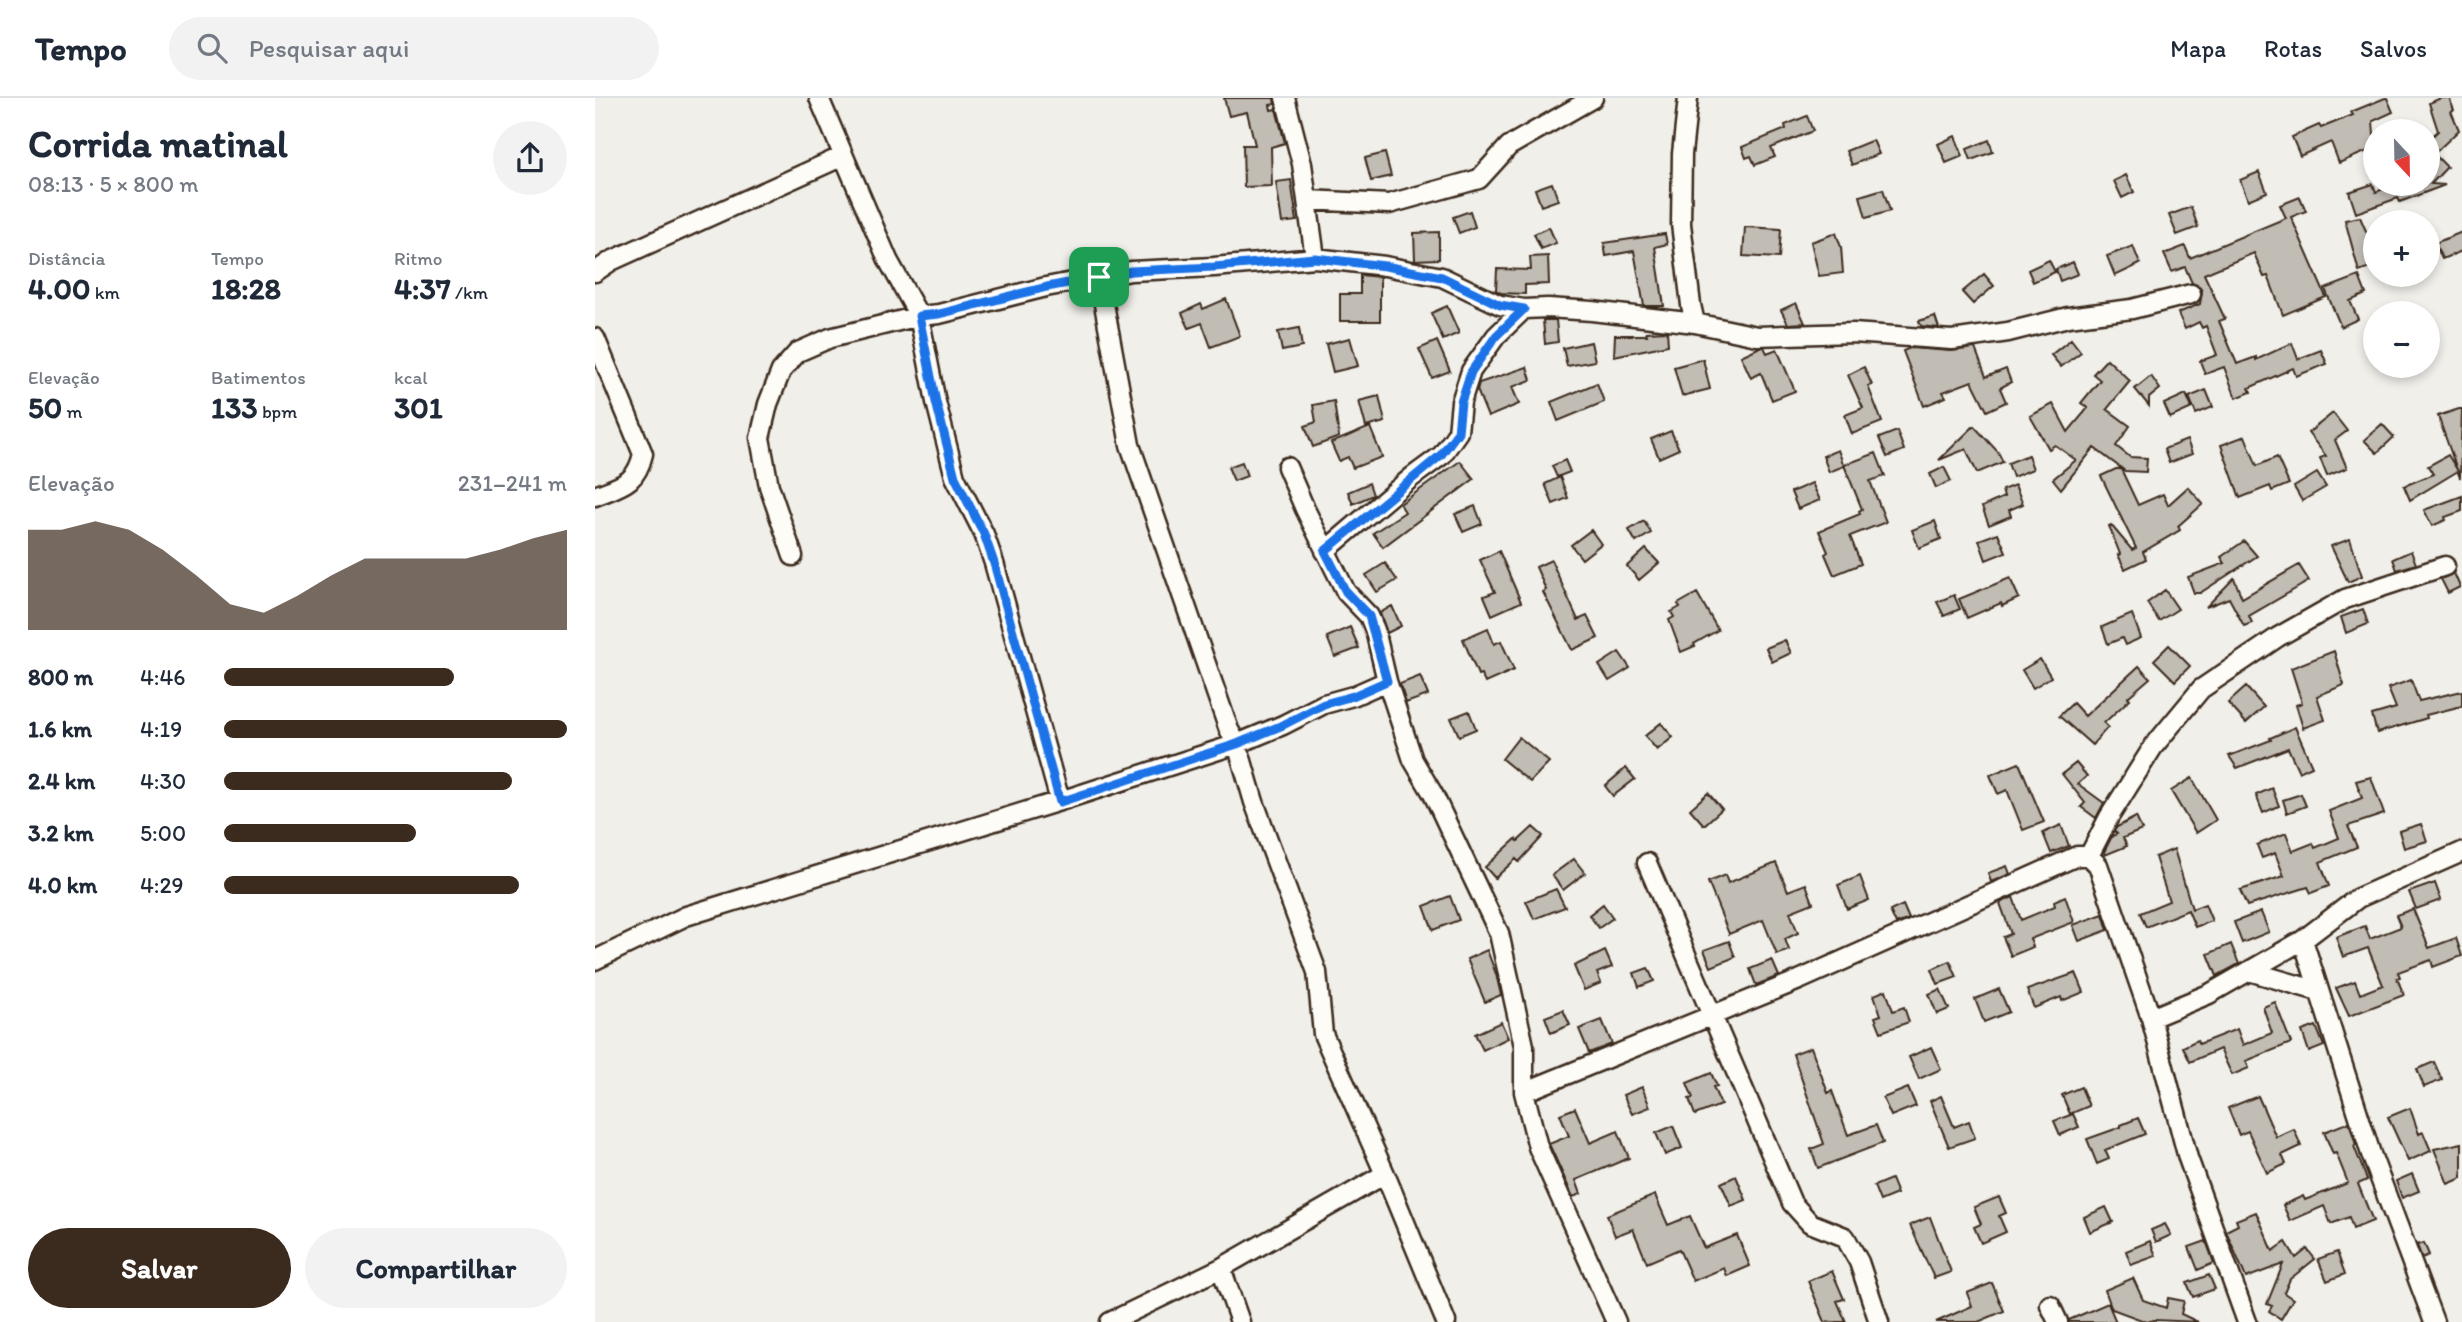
<!DOCTYPE html>
<html lang="pt">
<meta charset="utf-8">
<style>
:root{--surface:#fff;--page:#f2f2f3;--text:#1f2937;--muted:#747a83;--line:#e0e1e3;--accent:#3b2a1e}
body{margin:0;font-family:Itim,sans-serif;background:var(--page);color:var(--text);height:100vh;display:flex;flex-direction:column;font-size:26px;white-space:nowrap}
*{box-sizing:border-box;margin:0}
p{font-size:23px;color:var(--muted)}
.icon{flex:none;width:38px;height:38px;fill:none;stroke:currentColor;stroke-width:2;stroke-linecap:round;stroke-linejoin:round}
.map{position:relative;flex:1;overflow:hidden}
.sheet{display:flex;flex-direction:column;background:var(--surface);width:595px}
.sheet>*{flex:none}
.needle{width:46px;rotate:158deg}
.buttons{position:absolute;left:1768px;top:21px;display:grid;gap:14px}
.buttons a{display:grid;place-items:center;width:77px;height:77px;border-radius:50%;background:var(--surface);box-shadow:0 4px 10px #0003;font-size:35px}
.pin{position:absolute;display:grid;place-items:center;width:60px;height:60px;color:#fff;margin:-30px;border-radius:14px;box-shadow:0 4px 10px #0006}
.round{display:grid;place-items:center;flex:none;width:74px;height:74px;border-radius:37px;background:var(--page)}
.headline{display:flex;align-items:center;justify-content:space-between;height:119px;padding:0 28px}
h1{font-size:38px;font-weight:700;line-height:52px}
.figures{display:grid;grid-template-columns:repeat(3,1fr);gap:10px;height:119px;padding:7px 28px}
.figures div{display:grid;align-content:center}
.figures b{font-size:30px;font-weight:700}
.figures small{font-size:19px;font-weight:400}
.figures p{font-size:19px}
.chart{height:196px;padding:14px 28px}
.chart p{display:flex;justify-content:space-between}
.chart svg{width:100%;height:126px;margin-top:7px;fill:var(--accent);opacity:.7}
.action{display:flex;gap:14px;margin-top:auto;padding:14px 28px}
.action a{flex:1;height:80px;border-radius:42px;background:var(--accent);color:#fff;font-size:28px;font-weight:700;line-height:80px;text-align:center}
.action a+a{background:var(--page);color:var(--text)}
ul{padding:0 28px;list-style:none;font-size:23px}
li{display:grid;grid-template-columns:112px 84px 1fr;align-items:center;height:52px}
li i{height:18px;border-radius:9px;background:var(--accent)}
header{display:flex;align-items:center;gap:42px;box-sizing:border-box;height:98px;padding:0 35px;background:var(--surface);border-bottom:2px solid var(--line)}
header strong{font-size:33px}
nav{display:flex;gap:38px;margin-inline-start:auto;font-size:24px}
.search{width:490px;height:63px;background:var(--page);display:flex;align-items:center;gap:18px;box-sizing:border-box;padding:0 24px;border-radius:38px;color:var(--muted);font-size:26px}
main{display:flex;flex:1;min-height:0}
.map>svg:first-child{display:block}
.building{fill:#c1bcb4;stroke:#3b2a1e;stroke-width:2}
.lines{fill:none;stroke-linecap:round;stroke-linejoin:round}
.minor-casing{stroke:#3b2a1e;stroke-width:23}
.minor{stroke:#fdfcf7;stroke-width:18}
.route-casing{stroke:#fff;stroke-width:14}
.route{stroke:#1a73e8;stroke-width:9}
</style>
<header>
<strong>Tempo</strong>
<div class="search"><svg class="icon" aria-label="search" viewBox="0 0 24 24"><circle cx="10" cy="10" r="6"/><path d="M15 15l6 6"/></svg>Pesquisar aqui</div>
<nav><a>Mapa</a><a>Rotas</a><a>Salvos</a></nav>
</header>
<main>
<section class="sheet">
<div class="headline"><div><h1>Corrida matinal</h1><p>08:13 · 5 × 800 m</p></div><a class="round"><svg class="icon" aria-label="share" viewBox="0 0 24 24"><path d="M12 15V3M7 8l5-5 5 5M5 13v7h14v-7"/></svg></a></div>
<div class="figures">
<div><p>Distância</p><b>4.00<small> km</small></b></div>
<div><p>Tempo</p><b>18:28</b></div>
<div><p>Ritmo</p><b>4:37<small> /km</small></b></div>
</div>
<div class="figures">
<div><p>Elevação</p><b>50<small> m</small></b></div>
<div><p>Batimentos</p><b>133<small> bpm</small></b></div>
<div><p>kcal</p><b>301</b></div>
</div>
<div class="chart"><p><span>Elevação</span>231–241 m</p>
<svg viewBox="0 0 160 44" preserveAspectRatio="none"><path d="M0 44V9L10 9L20 6L30 9L40 16L50 25L60 35L70 38L80 32L90 25L100 19L110 19L120 19L130 19L140 16L150 12L160 9V44z"/></svg>
</div>
<ul>
<li><b>800 m</b>4:46<i style="width:67%"></i></li>
<li><b>1.6 km</b>4:19<i style="width:100%"></i></li>
<li><b>2.4 km</b>4:30<i style="width:84%"></i></li>
<li><b>3.2 km</b>5:00<i style="width:56%"></i></li>
<li><b>4.0 km</b>4:29<i style="width:86%"></i></li>
</ul>
<div class="action"><a>Salvar</a><a>Compartilhar</a></div>
</section>
<div class="map">
<svg width="1867" height="1224" viewBox="0 0 1867 1224">
<rect width="100%" height="100%" fill="#f1efea"/>
<filter id="ink" filterUnits="userSpaceOnUse"><feTurbulence type="fractalNoise" baseFrequency=".0143" numOctaves="2"/><feDisplacementMap in="SourceGraphic" scale="14" xChannelSelector="R" yChannelSelector="G"/><feConvolveMatrix kernelMatrix="1 2 1 2 8 2 1 2 1" color-interpolation-filters="sRGB"/></filter>
<g filter="url(#ink)">
<path class="building" d="M629 0H679L680 6 675 7 676 12 681 11 690 45 676 49 677 88 649 89 648 47H660L652 14 634 18Z
M1790 0H1792L1798 14 1778 23 1780 50 1744 65 1736 44 1705 58 1697 39 1724 27 1726 30 1758 17 1756 14Z
M1846 0H1854L1859 12 1856 13 1864 32 1839 56 1852 69 1836 86 1850 87 1805 104 1803 100 1761 115 1754 94 1778 86 1781 94 1801 86H1832V43L1843 33 1834 5Z
M1212 18 1218 33 1176 50 1180 59 1160 67 1156 58 1151 60 1147 49 1191 31 1190 27Z
M1360 38 1368 58 1351 65 1343 46Z
M1278 42 1284 56 1257 67 1251 53Z
M1394 42 1398 54 1376 62 1372 51Z
M790 55 796 78 776 83 770 60Z
M1664 74 1672 94 1653 102 1645 82Z
M1531 77 1539 94 1527 100 1519 83Z
M696 82 702 123 687 125 681 84Z
M957 85 963 102 946 108 940 91Z
M1288 91 1295 113 1271 120 1265 98Z
M1705 99 1711 113 1696 119 1731 199 1688 217 1673 178 1669 179 1659 155 1609 176 1630 221 1624 223 1642 266 1661 259V262L1697 245 1703 261 1726 252 1732 266 1701 278 1698 270 1654 290 1656 294 1641 300 1629 269 1610 276 1605 263 1622 257 1611 228 1607 230 1604 224 1590 231 1583 215 1605 206 1607 193 1604 188 1597 185 1590 169 1577 174 1569 156 1590 148 1595 160 1691 120 1685 107Z
M1596 109 1603 129 1582 137 1574 117Z
M875 113 880 129 864 135 858 119Z
M1765 119 1780 154V168L1764 174 1750 122Z
M954 129 961 145 946 151 939 136Z
M1150 129 1186 131 1184 160 1148 158Z
M844 134V161L820 162 819 135Z
M1867 134V153L1847 161 1840 145Z
M1241 135 1246 149 1248 175 1224 178 1216 144Z
M1070 136 1072 146 1060 149 1069 208H1049L1039 153 1011 158 1009 145Z
M1538 148 1545 166 1520 178 1512 158Z
M953 158 954 186 930 187V196L906 195 901 192 902 171 936 172 935 159Z
M1454 162 1460 174 1438 184 1433 172Z
M1478 164 1483 176 1465 183 1461 171Z
M1389 176 1399 188 1378 206 1367 194Z
M765 177 785 179V223H745V196H765Z
M1764 178 1771 196 1755 203 1763 221 1746 229 1730 191Z
M631 201 645 238 616 249 607 225 594 230 587 215 606 206 608 211Z
M1201 205 1210 225 1193 226 1186 212Z
M852 208 864 235 848 242 836 215Z
M1340 218 1344 230 1326 228 1324 223Z
M948 222H961L963 244 950 246Z
M704 230 707 249 687 253 683 234Z
M1072 233 1073 247 1019 258 1020 237H1052L1051 234Z
M755 240 763 268 738 274 731 246Z
M1476 241 1486 254 1466 269 1456 257Z
M842 243 855 273 837 280 824 251Z
M996 244 1000 263 972 268 968 250Z
M1165 249H1169L1172 255 1182 251 1200 293 1177 302 1166 275 1156 280 1146 258Z
M1315 250 1356 253 1380 250 1391 279 1411 271 1416 284 1405 290 1411 304 1392 313 1377 283 1348 294 1351 299 1329 308 1308 253Z
M1108 261 1115 291 1087 298 1079 269Z
M1512 261 1535 283 1512 311 1535 328 1521 348 1535 359 1552 360 1551 374 1530 373 1499 350 1466 391 1458 381 1481 362 1460 347 1454 351 1435 318 1458 306 1473 334 1493 310 1486 305 1505 282 1498 276Z
M932 269 936 282 917 289 924 306 893 319 882 292 884 285Z
M1269 269 1277 287 1273 288 1287 324 1257 336 1250 317 1268 310 1253 277Z
M1556 278 1565 291 1554 300V308L1540 291Z
M1002 285 1009 304 963 323 956 304Z
M1611 292 1618 309 1601 316 1594 299Z
M1591 296 1597 310 1575 320 1569 306Z
M784 298 790 324 771 329 764 303Z
M739 303 744 339 718 349 710 328 721 324 718 307Z
M1864 311H1867L1865 380 1843 318Z
M1738 315 1752 333 1740 342 1752 370 1732 378 1725 360 1731 358 1713 335Z
M1787 326 1799 339 1782 355 1769 342Z
M1379 328 1403 354 1408 364 1382 375 1371 351 1344 362Z
M775 329 787 359 758 370 753 359 744 363 736 345Z
M1076 333 1084 351 1064 360 1056 341Z
M1302 333 1309 352 1292 359 1284 340Z
M1650 338 1662 368 1682 359 1694 386 1677 393 1675 388 1645 400 1626 347Z
M1592 342 1597 356 1574 365 1569 351Z
M1243 352 1249 368 1234 374 1228 358Z
M1281 355 1290 378 1275 383 1291 424 1255 438 1266 466 1239 477 1230 456 1233 454 1224 433 1265 416 1264 413 1267 411 1249 367Z
M1433 357 1438 371 1418 379 1413 365Z
M1853 357 1863 373 1815 402 1809 388 1838 376 1833 368Z
M970 362 975 374 962 379 957 368Z
M865 363 879 381 788 449 778 435 810 414 805 406Z
M647 364 652 378 639 383 633 369Z
M1349 369 1356 383 1341 390 1335 376Z
M1521 371H1526L1543 407 1568 396 1573 407 1593 389 1608 406 1583 428 1585 432 1548 454 1551 461 1530 471 1523 457 1525 456 1514 428 1516 427 1537 452 1541 450 1506 378Z
M1722 375 1731 389 1707 403 1699 389Z
M965 379 973 400 958 406 950 386Z
M774 385 778 397 758 406 753 394Z
M1217 385 1225 402 1203 411 1196 394Z
M1420 387 1428 406 1414 412 1416 418 1394 427 1387 409 1409 399 1407 392Z
M1867 398V413L1850 419 1851 422 1837 428 1829 412Z
M880 408 887 426 868 434 860 416Z
M1049 423 1056 435 1041 444 1034 432Z
M1340 423 1346 441 1324 450 1317 432Z
M996 432 1006 446 987 461 976 447Z
M1403 435 1411 454 1391 462 1384 442Z
M1755 441 1767 478 1753 484 1736 448Z
M1649 443 1662 458 1605 495H1599L1593 479 1630 465 1626 459Z
M1051 451 1064 465 1044 482 1032 468Z
M904 453 926 504 897 517 889 498 900 494 885 462Z
M1816 453 1821 466 1802 472 1798 461Z
M956 462 983 522 992 518 1003 540 977 552 948 494 951 492 941 469Z
M790 465 802 482 782 494 771 477Z
M1704 467 1714 483 1654 518 1657 525 1649 528 1634 500 1611 509 1639 480 1647 500Z
M1859 475 1865 489 1853 495 1846 481Z
M1415 480 1424 500 1407 508 1406 505 1372 520 1364 501Z
M1570 492 1583 511 1564 523 1552 505Z
M1102 495 1123 532 1099 546 1100 548 1086 554 1074 522 1079 519 1076 514 1085 509 1083 506Z
M1359 497 1365 511 1349 518 1342 504Z
M797 508 806 528 792 535 785 515Z
M1768 511 1773 526 1751 535 1746 519Z
M1537 516 1546 540 1530 547 1527 540 1513 546 1507 529Z
M755 529 764 550 740 559 732 539Z
M893 530 899 546 906 543 919 572 890 585 886 576 883 577 868 541Z
M1190 542 1196 555 1177 564 1171 550Z
M1574 547 1595 568 1580 583 1559 562Z
M1739 553 1749 587 1722 598 1730 622 1708 630 1701 607 1707 605 1696 570Z
M1024 554 1035 570 1014 583 1004 567Z
M1445 561 1456 579 1438 590 1427 572Z
M1544 568 1555 580 1533 599 1535 601 1509 625 1513 629 1497 647 1464 618 1478 605 1490 618Z
M825 578 833 597 811 605 805 586Z
M1816 582 1824 603 1867 593V608L1831 617 1832 620 1782 635 1777 617 1801 610 1793 590Z
M1651 589 1669 609 1651 625 1633 605Z
M874 613 881 631 864 638 856 620Z
M1066 625 1078 639 1062 652 1050 638Z
M1700 629 1717 668 1704 674 1693 650 1642 670 1634 658 1676 642 1675 640Z
M924 639 954 664 935 684 907 661Z
M1424 665 1449 724 1428 732 1412 692 1403 696 1395 677Z
M1481 665 1492 678 1483 686 1509 705 1501 720 1486 709 1490 705 1467 676Z
M1031 670 1040 681 1018 698 1010 688Z
M1776 679 1789 716 1753 728 1762 749 1725 764 1734 788 1716 795 1713 789 1652 808 1645 792 1689 778 1680 755 1667 760 1662 747 1691 735 1698 753 1718 745 1720 750 1744 740 1734 713 1767 700 1761 683Z
M1597 680 1621 722 1601 735 1576 693Z
M1677 690 1684 708 1668 715 1661 697Z
M1113 695 1127 711 1109 727 1095 711Z
M1706 696 1711 708 1692 715 1688 702Z
M1541 719 1547 732 1528 740 1532 748 1510 757 1509 754 1517 738 1522 736 1519 733 1522 729Z
M1826 726 1832 743 1809 750 1804 733Z
M1466 727 1474 748 1456 755 1448 735Z
M938 729 948 738 924 764 921 761 900 780 890 769 921 741 923 743Z
M1579 751 1597 811 1610 806 1617 823 1600 829 1593 812 1551 829 1545 815 1574 803 1560 759Z
M979 761 990 775 968 792 957 777Z
M1181 765 1193 793 1211 786 1218 805 1195 814 1203 835 1190 841 1194 852 1182 857 1168 822 1134 836 1113 784 1130 777 1133 785Z
M1412 768 1415 776 1396 784 1393 775Z
M1265 778 1274 802 1252 811 1243 787Z
M1840 785 1846 802 1821 811 1814 794Z
M961 791 970 809 939 821 931 803Z
M855 798 864 822 838 832 829 808Z
M1470 798 1479 824 1435 841 1438 849 1416 858 1408 839 1416 836 1405 805 1418 799 1426 822 1460 808 1459 803Z
M1008 806 1018 820 1004 830 994 817Z
M1308 807 1314 821 1301 826 1295 813Z
M1818 811 1834 850 1861 840 1867 858 1838 869 1836 862 1803 874 1805 879 1802 880 1809 897 1754 918 1741 890 1760 883 1765 896 1788 887 1773 850 1748 859 1741 839 1770 828 1775 841 1806 829 1801 817Z
M1666 814 1674 834 1647 845 1639 824Z
M1508 816 1513 832 1484 843 1478 827Z
M1134 843 1140 859 1116 869 1109 852Z
M1636 846 1644 866 1622 878 1613 856Z
M892 852 901 876 906 897 890 904 872 861Z
M1010 853 1017 869 1002 875 1006 885 989 892 979 868Z
M1177 862 1184 878 1161 887 1155 871Z
M1355 863 1362 879 1343 886 1337 871Z
M1053 870 1059 883 1044 889 1039 875Z
M1481 875 1489 894 1467 903 1466 899 1439 910 1432 892Z
M1345 891 1354 911 1342 916 1334 896Z
M1404 891 1414 914 1389 924 1380 901Z
M1291 892 1298 913 1309 909 1314 924 1286 934 1280 919 1286 917 1279 897Z
M1680 904 1696 945 1651 963 1654 970 1637 977 1625 951 1595 964 1588 949 1602 942 1604 946 1642 931 1648 947 1677 935 1668 909Z
M968 912 975 927 956 935 950 919Z
M1007 922 1017 946 994 955 984 931Z
M906 924 913 940 888 952 880 936Z
M1721 928 1729 948 1714 954 1707 933Z
M1216 949 1233 995 1237 993 1253 1037 1281 1027 1288 1045 1223 1070 1216 1051 1229 1046 1198 956Z
M1336 949 1346 971 1324 981 1314 959Z
M1839 964 1847 982 1829 989 1822 971Z
M1116 975 1122 988 1118 989 1126 1007 1100 1017 1094 1001 1098 1000 1092 985Z
M1047 989 1055 1009 1037 1016 1028 997Z
M1486 989 1494 1008 1475 1016 1467 997Z
M1313 990 1321 1008 1296 1018 1288 1000Z
M1346 998 1359 1029 1374 1023 1380 1040 1354 1049 1335 1003Z
M1663 998 1681 1039 1699 1031 1706 1048 1687 1057 1691 1066 1672 1075 1653 1033 1644 1037 1633 1010Z
M980 1010 995 1045 1023 1033 1034 1060 981 1082 986 1096 978 1099 954 1046 974 1038 965 1016Z
M1815 1010 1824 1036 1828 1034 1836 1053 1813 1063 1793 1019Z
M1478 1016 1484 1029 1465 1037 1459 1023Z
M1543 1020 1550 1036 1510 1052 1514 1061 1502 1066 1492 1041 1526 1029V1027Z
M1754 1024 1761 1047 1759 1048 1772 1082 1763 1086 1778 1123 1758 1131 1754 1119 1736 1126 1729 1108 1695 1123 1688 1107 1708 1098 1710 1102 1753 1085 1741 1055 1738 1056 1729 1034Z
M1078 1028 1087 1050 1070 1057 1061 1035Z
M1867 1045V1080L1853 1086 1839 1051Z
M1817 1076 1824 1093 1807 1100 1801 1083Z
M1141 1078 1151 1102 1136 1108 1126 1085Z
M1296 1081 1302 1096 1285 1103 1279 1088Z
M1060 1097 1073 1127 1095 1118 1109 1150 1142 1137 1155 1168 1132 1178 1129 1170 1098 1183 1084 1151 1052 1165 1038 1131 1020 1138 1012 1117Z
M1404 1099 1411 1115 1404 1118 1411 1134 1386 1145 1379 1129 1386 1126 1379 1109Z
M1511 1109 1518 1124 1495 1134 1489 1119Z
M1661 1114 1678 1153 1691 1144 1701 1160 1712 1151 1720 1161 1695 1181 1689 1195 1698 1201 1686 1221 1674 1213 1677 1208 1672 1206 1688 1166 1651 1180 1631 1133 1643 1127 1641 1122Z
M1335 1119 1356 1174 1339 1180 1315 1127Z
M1570 1126 1576 1137 1561 1144 1556 1132Z
M1555 1143 1561 1158 1536 1167 1531 1153Z
M1611 1143 1619 1165 1603 1172 1594 1149Z
M1829 1145 1834 1157 1827 1160 1822 1147Z
M1742 1154 1750 1176 1732 1183 1723 1161Z
M1237 1173 1249 1201 1242 1203 1251 1224H1230L1213 1183Z
M1614 1177 1620 1191 1598 1199 1592 1185Z
M1538 1180 1548 1202 1571 1210 1573 1200 1589 1203 1586 1216 1603 1224 1559 1222 1552 1224 1517 1211 1510 1192Z
M1397 1185 1409 1213 1383 1224H1341L1377 1208 1372 1195Z
M1513 1205 1521 1224H1474V1222Z"/>
<g class="lines">
<defs>
<path id="minor" d="M224 0 293 162 324 218 344 216 451 189 536 173 619 169 720 160 790 168 847 179 905 207 929 211 953 210 997 213 1100 225 1162 238 1258 235 1357 242 1413 234 1473 219 1537 211 1596 196
M690 0 707 66 720 160
M1093 0 1087 56 1086 126 1096 207 1100 225
M712 102 794 106 884 81 914 48 998 0
M0 174 16 163 248 58
M504 179 535 347 634 632 642 646 688 627 729 606 758 598 792 583
M0 240 48 356C41 386 27 387 0 398
M692 369 710 411 751 494 774 518 780 532 792 583 818 662 838 696 904 835 929 948V994L943 1049 1021 1224
M730 453 817 379 847 357 863 334 866 304 876 273 901 238 929 211
M198 458 174 388 165 340 173 306 186 273 203 254 235 240 324 218 341 304 360 379 389 436 399 465 465 703
M1494 758 1514 719 1558 649 1606 591 1683 539 1750 501 1850 468
M1052 765 1197 1105 1215 1125 1250 1139 1264 1164 1284 1224
M1708 842 1776 1056 1839 1224
M0 862 91 818 465 703 642 646 659 704 722 874 728 936 790 1076 851 1224
M1654 873 1723 893
M1556 920 1614 896 1708 842 1763 800 1867 754
M929 994 1204 882 1482 758H1494L1503 767 1556 920 1593 1060 1652 1224
M626 1170 645 1224
M1455 1207 1463 1224
M515 1224 626 1170 790 1076"/>
</defs>
<use href="#minor" class="minor-casing"/>
<use href="#minor" class="minor"/>
</g>
</g>
<g class="lines" filter="url(#ink)">
<defs>
<path id="route" d="M720 160 790 168 847 179 905 207 929 211 901 238 876 274 866 304 863 334 846 357 730 453 751 494 774 518 792 583 758 598 729 606 688 627 642 646 465 704 399 465 389 436 360 379 341 304 324 218 344 216 452 189 536 173 619 169Z"/>
</defs>
<use href="#route" class="route-casing"/>
<use href="#route" class="route"/>
</g>
</svg>
<div class="buttons">
<a><svg class="needle" viewBox="-14 -14 28 28"><path d="M0-13l5 13h-10z" fill="#e53935"/><path d="M0 13l5-13h-10z" fill="#747a83"/></svg></a>
<a>+</a>
<a>−</a>
</div>
<div class="pin" style="left:504px;top:179px;background:#1e9e55"><svg class="icon" aria-label="arrive" viewBox="0 0 24 24"><path d="M6 21V4h12l-3 4 3 4H6"/></svg></div>
</div>
</main>
